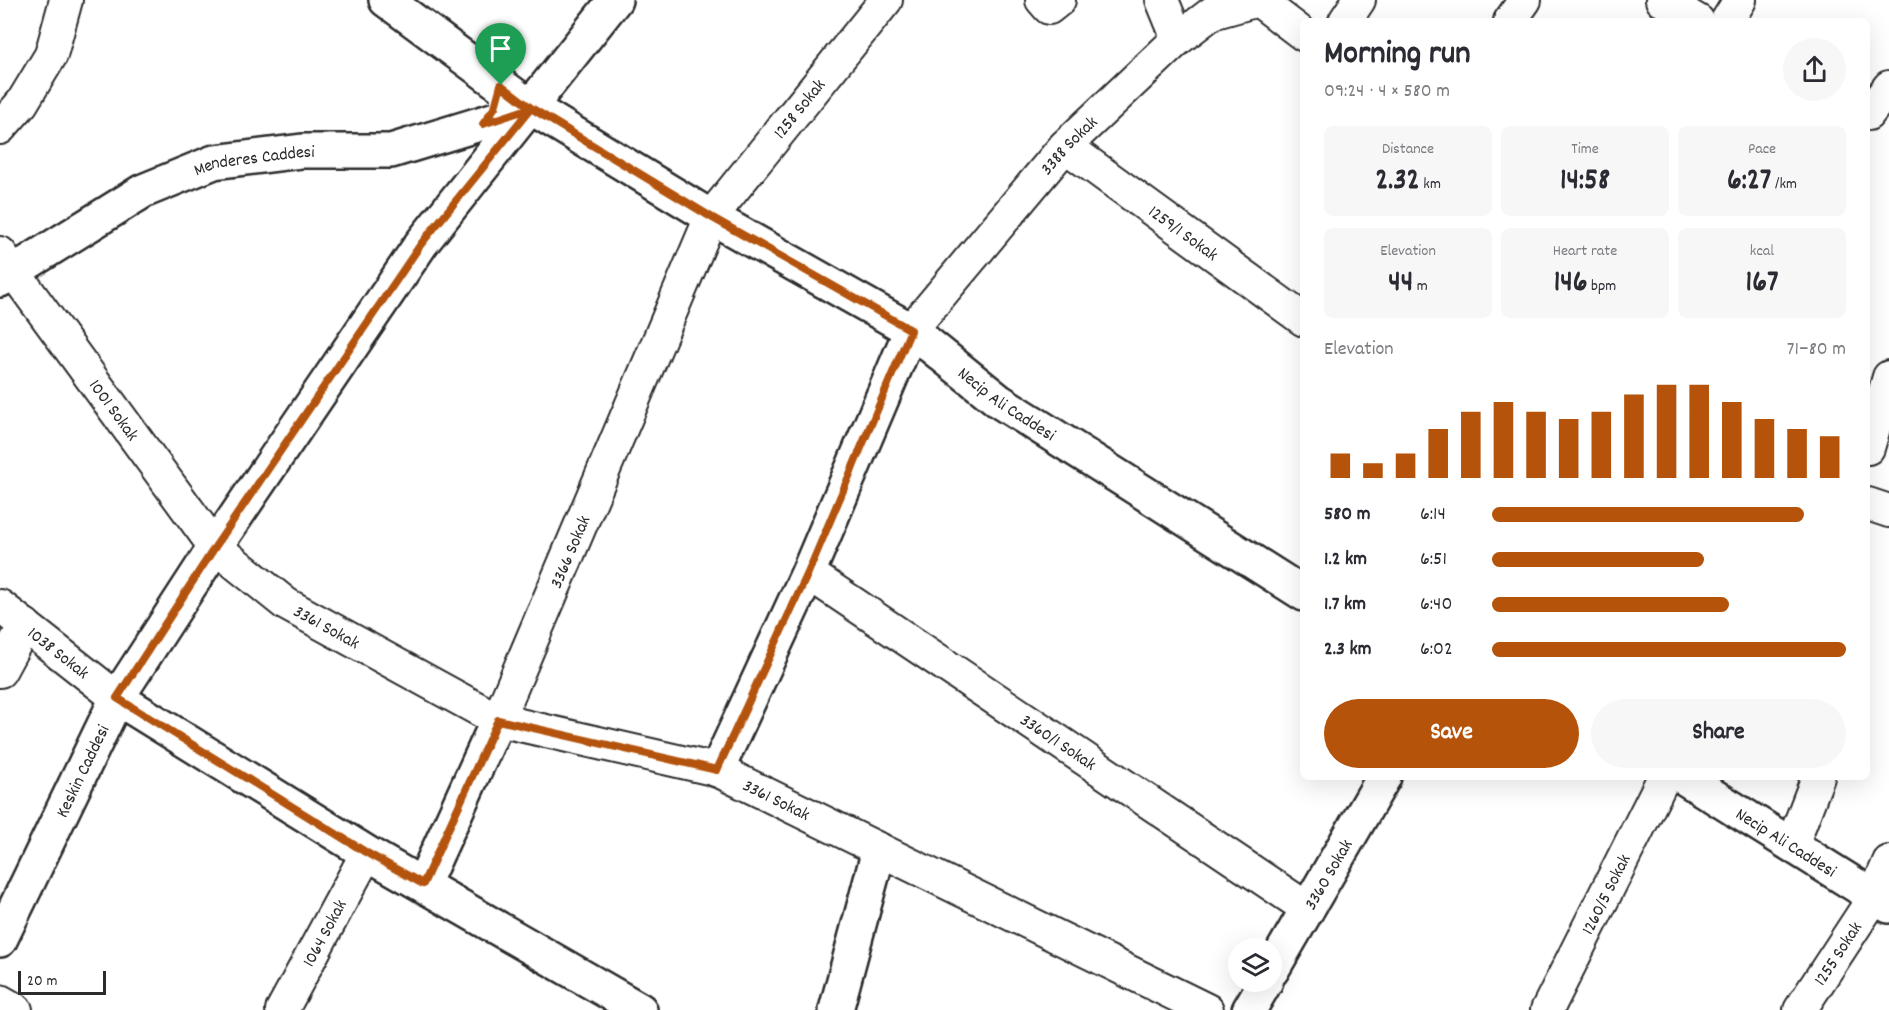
<!DOCTYPE html>
<meta charset="utf-8">
<style>
:root{--surface:#fff;--page:#f7f7f7;--text:#2b2b33;--muted:#7c7c81;--accent:#b45309}
body{margin:0;font-family:Dekko,sans-serif;background:var(--page);color:var(--text);height:100vh;display:flex;flex-direction:column;font-size:22px;white-space:nowrap}
*{box-sizing:border-box;margin:0}
p{font-size:20px;color:var(--muted)}
.icon{flex:none;width:33px;height:33px;fill:none;stroke:currentColor;stroke-width:2;stroke-linecap:round;stroke-linejoin:round}
.map{position:relative;flex:1;overflow:hidden}
.side{position:absolute;left:1300px;top:18px;width:570px;height:762px;display:flex;flex-direction:column;background:var(--surface);border-radius:9px;box-shadow:0 6px 24px #0002}
.side>*{flex:none}
.buttons{position:absolute;left:1228px;top:938px;display:grid;gap:12px}
.buttons a{display:grid;place-items:center;width:54px;height:54px;border-radius:50%;background:var(--surface);box-shadow:0 6px 24px #0002;font-size:30px}
.scale{position:absolute;left:18px;bottom:15px;width:88px;box-sizing:border-box;padding-left:6px;border:3px solid #2b2b2b;border-top:0;font-size:16px;line-height:21px;white-space:nowrap;color:#2b2b2b;-webkit-text-stroke:4px #fff;paint-order:stroke}
.pin{position:absolute;display:grid;place-items:center;width:51px;height:51px;color:#fff;margin:-62px -26px;border-radius:50% 50% 50% 0;rotate:-45deg;box-shadow:0 0 6px #0007}
.pin .icon{rotate:45deg}
.round{display:grid;place-items:center;flex:none;width:63px;height:63px;border-radius:32px;background:var(--page)}
.headline{display:flex;align-items:center;justify-content:space-between;height:102px;padding:0 24px}
h1{font-size:33px;font-weight:700;line-height:45px}
.figures{display:grid;grid-template-columns:repeat(3,1fr);gap:9px;height:102px;padding:6px 24px}
.figures div{display:grid;align-content:center;border-radius:9px;background:var(--page);text-align:center}
.figures b{font-size:30px;font-weight:700}
.figures small{font-size:16px;font-weight:400}
.figures p{font-size:16px}
.chart{height:168px;padding:12px 24px}
.chart p{display:flex;justify-content:space-between}
.chart svg{width:100%;height:108px;margin-top:6px;stroke:var(--accent);stroke-width:6}
.button{display:flex;gap:12px;margin-top:auto;padding:12px 24px}
.button a{flex:1;height:69px;border-radius:36px;background:var(--accent);color:#fff;font-size:24px;font-weight:700;line-height:69px;text-align:center}
.button a+a{background:var(--page);color:var(--text)}
ul{padding:0 24px;list-style:none;font-size:20px}
li{display:grid;grid-template-columns:96px 72px 1fr;align-items:center;height:45px}
li i{height:15px;border-radius:8px;background:var(--accent)}
.map>svg:first-child{display:block}
.lines{fill:none;stroke-linecap:round;stroke-linejoin:round}
.street-casing{stroke:#2b2b2b;stroke-width:36}
.secondary-casing{stroke:#2b2b2b;stroke-width:38}
.street{stroke:#fff;stroke-width:32}
.secondary{stroke:#fff;stroke-width:33}
.route-casing{stroke:#fff;stroke-width:12}
.route{stroke:#b45309;stroke-width:8}
.labels{text-anchor:middle;stroke-width:6;stroke-linejoin:round;paint-order:stroke}
.street-label{font-size:18px;fill:#2b2b2b;stroke:#fff}
</style>
<div class="map">
<svg width="1889" height="1010" viewBox="0 0 1889 1010">
<rect width="100%" height="100%" fill="#fff"/>
<filter id="ink" filterUnits="userSpaceOnUse"><feTurbulence type="fractalNoise" baseFrequency=".0167" numOctaves="2"/><feDisplacementMap in="SourceGraphic" scale="12" xChannelSelector="R" yChannelSelector="G"/><feConvolveMatrix kernelMatrix="1 2 1 2 8 2 1 2 1" color-interpolation-filters="sRGB"/></filter>
<g filter="url(#ink)">
<g class="lines">
<defs>
<g id="street">
<path d="M1042 0 1049 8 1059 0"/>
<path d="M1162 0 1178 39"/>
<path d="M1662 0 1698 21"/>
<path d="M1345 21 1359 0"/>
<path d="M1510 21 1525 0"/>
<path d="M1727 21 1740 0"/>
<path d="M1868 114 1889 87"/>
<path d="M0 128 22 103 51 55 66 0"/>
<path id="s1" d="M1065 146 1304 320"/>
<path id="s2" d="M0 253 215 547 286 604 498 720 717 770 1207 1010"/>
<path id="s3" d="M911 330 1065 146 1178 39 1212 13 1258 0 1304 35"/>
<path d="M1868 448 1889 377"/>
<path d="M1868 504 1889 511"/>
<path id="s4" d="M808 573 1308 909"/>
<path id="s5" d="M0 606 117 698"/>
<path d="M0 671 25 625"/>
<path id="s6" d="M498 720 711 217 886 0"/>
<path d="M1792 845 1818 777"/>
<path d="M0 1001 16 1010"/>
<path id="s7" d="M282 1010 367 853"/>
<path id="s8" d="M1547 1010 1664 777"/>
<path id="s9" d="M1800 1010 1874 897 1889 862"/>
</g>
<g id="secondary">
<path id="s10" d="M386 0 532 108 711 217 911 330 999 401 1304 594"/>
<path id="s11" d="M0 280 143 191 214 162 302 151H391L532 108"/>
<path d="M117 698 367 853 640 1010"/>
<path d="M717 770 808 573 911 330"/>
<path id="s12" d="M1683 777 1889 906"/>
<path d="M423 884 498 720"/>
<path id="s13" d="M0 940 117 698 215 547 421 244 615 0"/>
<path id="s14" d="M1272 970 1384 777"/>
<path d="M836 1010 879 850"/>
<path d="M1249 1010 1266 981"/>
</g>
</defs>
<use href="#street" class="street-casing"/>
<use href="#secondary" class="secondary-casing"/>
<use href="#street" class="street"/>
<use href="#secondary" class="secondary"/>
</g>
</g>
<g class="lines" filter="url(#ink)">
<defs>
<path id="route" d="M501 85 495 107 483 124 531 108 421 244 215 547 117 698 367 853 423 884 498 720 717 770 808 573 911 330 711 217 531 108 501 85"/>
</defs>
<use href="#route" class="route-casing"/>
<use href="#route" class="route"/>
</g>
<g class="labels">
<g class="street-label">
<text dy="6" stroke="none"><textPath href="#s6" startOffset="686">1258 Sokak</textPath></text>
<text dy="6" stroke="none"><textPath href="#s3" startOffset="243">3388 Sokak</textPath></text>
<text dy="6" stroke="none"><textPath href="#s11" startOffset="285">Menderes Caddesi</textPath></text>
<text dy="6" stroke="none"><textPath href="#s1" startOffset="147">1259/1 Sokak</textPath></text>
<text dy="6" stroke="none"><textPath href="#s10" startOffset="742">Necip Ali Caddesi</textPath></text>
<text dy="6" stroke="none"><textPath href="#s2" startOffset="194">1001 Sokak</textPath></text>
<text dy="6" stroke="none"><textPath href="#s6" startOffset="183">3366 Sokak</textPath></text>
<text dy="6" stroke="none"><textPath href="#s2" startOffset="502">3361 Sokak</textPath></text>
<text dy="6" stroke="none"><textPath href="#s5" startOffset="75">1038 Sokak</textPath></text>
<text dy="6" stroke="none"><textPath href="#s4" startOffset="302">3360/1 Sokak</textPath></text>
<text dy="6" stroke="none"><textPath href="#s13" startOffset="188">Keskin Caddesi</textPath></text>
<text dy="6" stroke="none"><textPath href="#s2" startOffset="988">3361 Sokak</textPath></text>
<text dy="6" stroke="none"><textPath href="#s12" startOffset="122">Necip Ali Caddesi</textPath></text>
<text dy="6" stroke="none"><textPath href="#s14" startOffset="111">3360 Sokak</textPath></text>
<text dy="6" stroke="none"><textPath href="#s8" startOffset="130">1260/5 Sokak</textPath></text>
<text dy="6" stroke="none"><textPath href="#s7" startOffset="88">1064 Sokak</textPath></text>
<text dy="6" stroke="none"><textPath href="#s9" startOffset="68">1255 Sokak</textPath></text>
</g>
</g>
</svg>
<div class="buttons">
<a><svg class="icon" aria-label="layers" viewBox="0 0 24 24"><path d="M12 4l9 5-9 5-9-5zM3 14l9 5 9-5"/></svg></a>
</div>
<div class="scale">20 m</div>
<div class="pin" style="left:501px;top:85px;background:#1e9e55"><svg class="icon" aria-label="arrive" viewBox="0 0 24 24"><path d="M6 21V4h12l-3 4 3 4H6"/></svg></div>
<section class="side">
<div class="headline"><div><h1>Morning run</h1><p>09:24 · 4 × 580 m</p></div><a class="round"><svg class="icon" aria-label="share" viewBox="0 0 24 24"><path d="M12 15V3M7 8l5-5 5 5M5 13v7h14v-7"/></svg></a></div>
<div class="figures">
<div><p>Distance</p><b>2.32<small> km</small></b></div>
<div><p>Time</p><b>14:58</b></div>
<div><p>Pace</p><b>6:27<small> /km</small></b></div>
</div>
<div class="figures">
<div><p>Elevation</p><b>44<small> m</small></b></div>
<div><p>Heart rate</p><b>146<small> bpm</small></b></div>
<div><p>kcal</p><b>167</b></div>
</div>
<div class="chart"><p><span>Elevation</span>71–80 m</p>
<svg viewBox="0 0 160 44" preserveAspectRatio="none"><path d="M5 44V34M15 44V38M25 44V34M35 44V24M45 44V17M55 44V13M65 44V17M75 44V20M85 44V17M95 44V10M105 44V6M115 44V6M125 44V13M135 44V20M145 44V24M155 44V27"/></svg>
</div>
<ul>
<li><b>580 m</b>6:14<i style="width:88%"></i></li>
<li><b>1.2 km</b>6:51<i style="width:60%"></i></li>
<li><b>1.7 km</b>6:40<i style="width:67%"></i></li>
<li><b>2.3 km</b>6:02<i style="width:100%"></i></li>
</ul>
<div class="button"><a>Save</a><a>Share</a></div>
</section>
</div>
